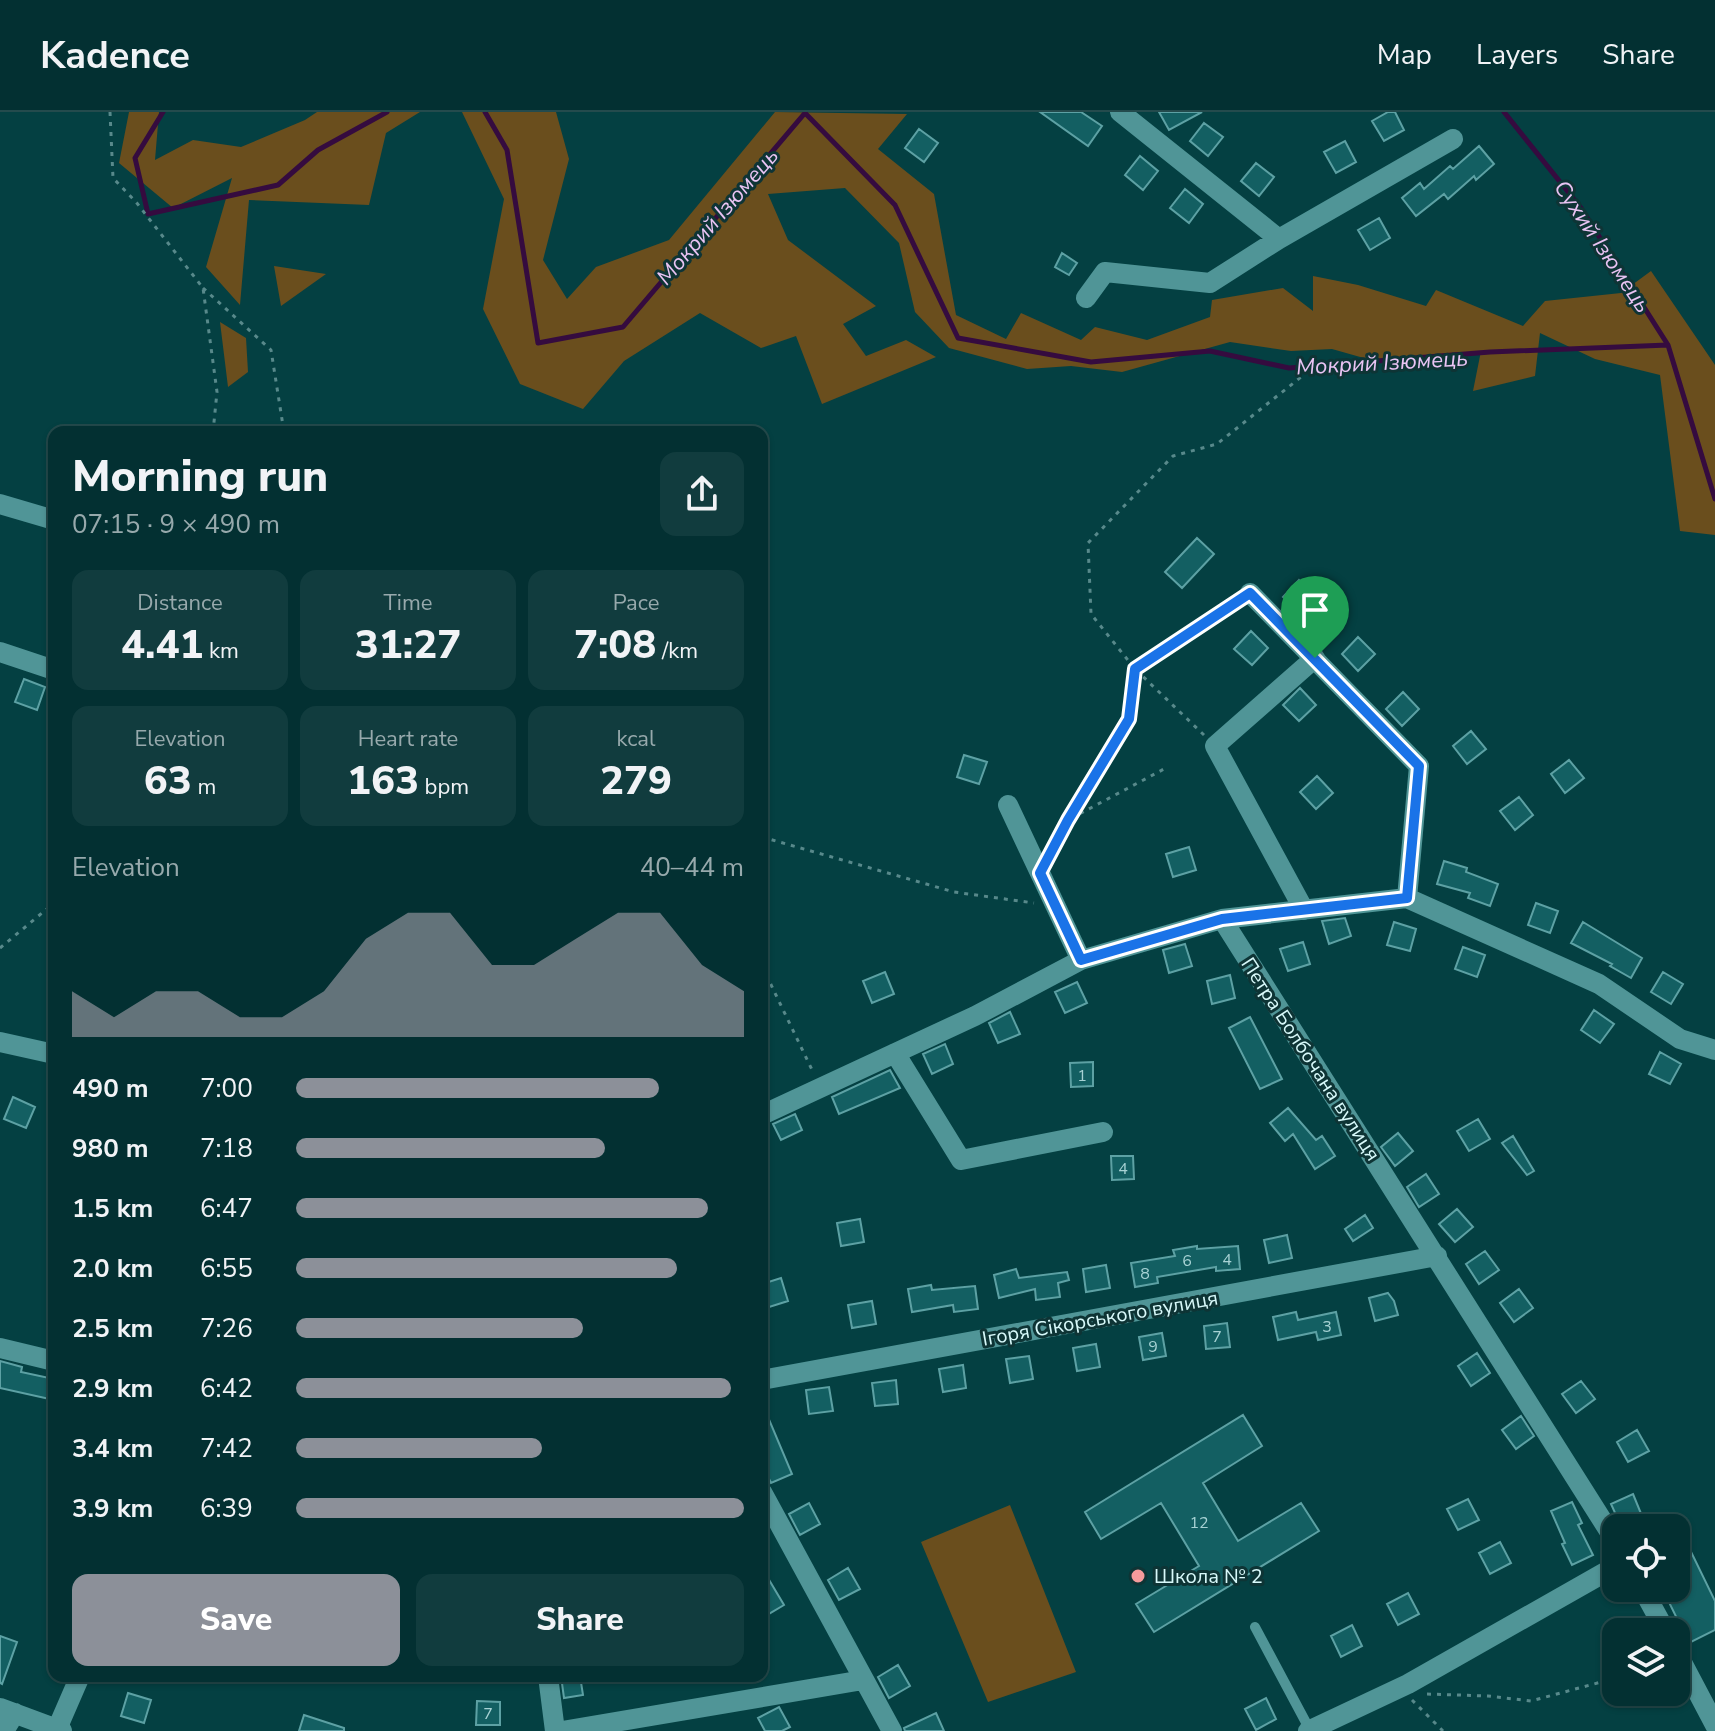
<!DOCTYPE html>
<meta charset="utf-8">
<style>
:root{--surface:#033032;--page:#113c3e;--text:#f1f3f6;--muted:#97a9ac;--line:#244b4d;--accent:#8c9099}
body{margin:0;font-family:"Nunito Sans",sans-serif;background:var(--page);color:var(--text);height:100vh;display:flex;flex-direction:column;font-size:30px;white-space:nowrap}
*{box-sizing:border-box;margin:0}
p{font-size:26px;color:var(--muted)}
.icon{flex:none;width:44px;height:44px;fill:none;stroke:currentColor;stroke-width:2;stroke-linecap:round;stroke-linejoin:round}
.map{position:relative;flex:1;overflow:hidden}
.details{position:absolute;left:48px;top:314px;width:720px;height:1256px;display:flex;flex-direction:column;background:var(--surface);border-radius:16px;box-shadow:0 2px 6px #0004,0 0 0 2px var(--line)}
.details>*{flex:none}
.controls{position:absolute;left:1602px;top:1402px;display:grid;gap:16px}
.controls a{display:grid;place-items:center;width:88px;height:88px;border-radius:16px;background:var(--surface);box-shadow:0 2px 6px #0004,0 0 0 2px var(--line);font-size:40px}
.pin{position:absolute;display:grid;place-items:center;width:68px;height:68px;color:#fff;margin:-82px -34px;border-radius:50% 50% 50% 0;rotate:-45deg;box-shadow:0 0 8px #0007}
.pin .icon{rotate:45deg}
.round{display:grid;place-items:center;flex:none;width:84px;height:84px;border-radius:16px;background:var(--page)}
.overview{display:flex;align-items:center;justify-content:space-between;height:136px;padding:0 24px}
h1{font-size:44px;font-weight:800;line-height:60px}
.metrics{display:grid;grid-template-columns:repeat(3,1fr);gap:12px;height:136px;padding:8px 24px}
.metrics div{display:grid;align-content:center;border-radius:16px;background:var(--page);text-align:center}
.metrics b{font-size:40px;font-weight:800}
.metrics small{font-size:22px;font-weight:400}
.metrics p{font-size:22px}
.chart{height:224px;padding:16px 24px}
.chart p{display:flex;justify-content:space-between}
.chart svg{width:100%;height:144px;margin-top:8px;fill:var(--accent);opacity:.7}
.primary-button{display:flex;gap:16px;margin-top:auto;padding:16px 24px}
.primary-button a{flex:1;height:92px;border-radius:16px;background:var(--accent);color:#fff;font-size:32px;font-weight:800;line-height:92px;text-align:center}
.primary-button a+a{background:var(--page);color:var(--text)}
ul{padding:0 24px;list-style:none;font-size:26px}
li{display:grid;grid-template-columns:128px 96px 1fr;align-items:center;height:60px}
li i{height:20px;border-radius:10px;background:var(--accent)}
header{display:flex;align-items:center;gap:48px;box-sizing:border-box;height:112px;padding:0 40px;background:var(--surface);border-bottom:2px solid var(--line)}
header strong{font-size:38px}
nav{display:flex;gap:44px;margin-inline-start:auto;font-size:28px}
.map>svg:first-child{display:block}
.green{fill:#6a4e1d}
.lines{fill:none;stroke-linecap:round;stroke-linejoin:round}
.stream{stroke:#350b3f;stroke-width:5}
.building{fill:#135f62;stroke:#5da1a4;stroke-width:2}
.path{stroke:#58898b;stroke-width:3;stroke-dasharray:4 6;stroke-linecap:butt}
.service{stroke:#509597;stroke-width:10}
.minor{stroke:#509597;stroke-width:20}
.route-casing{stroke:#fff;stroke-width:16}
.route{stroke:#1a73e8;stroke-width:10}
.poi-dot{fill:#f59b9c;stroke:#0e3435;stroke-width:3}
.labels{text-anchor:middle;stroke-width:6;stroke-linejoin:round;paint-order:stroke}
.number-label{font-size:16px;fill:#a7d2d4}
.street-label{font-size:20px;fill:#d8f9fa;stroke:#0e3435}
.poi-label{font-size:20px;fill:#d8f9fa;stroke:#0e3435;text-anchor:start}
.water-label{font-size:22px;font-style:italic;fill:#eac4f4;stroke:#0e3435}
</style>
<header>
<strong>Kadence</strong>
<nav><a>Map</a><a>Layers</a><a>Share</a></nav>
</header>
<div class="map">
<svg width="1715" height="1619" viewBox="0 0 1715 1619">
<rect width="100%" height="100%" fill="#044042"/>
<path class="green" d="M129 0H159L155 48 193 28 241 35 305 8 317 0H420L386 21 369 93 249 88 240 193 206 155 232 66 173 96 119 51Z
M462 0H556L569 47 543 148 567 187 596 155 669 128 775 0 907 2 878 37 934 82 956 203 1006 227 1021 201 1081 228 1095 215 1147 228 1210 205 1212 188 1283 176 1313 199V164L1358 173 1426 194 1436 178 1523 214 1545 189 1621 181 1651 159 1715 253V423L1680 419 1660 263 1595 247 1540 221 1535 264 1473 279 1481 239 1399 256 1332 237 1291 239 1230 230 1122 260 1071 254 1027 257 949 236 915 200 899 131 845 76 768 82 788 128 876 194 843 212 866 244 906 228 936 245 822 292 796 224 761 236 700 201 624 249 583 297 520 272 483 197 504 87Z
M274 154 326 162 281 194Z
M220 210 246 226 248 260 228 275Z
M1010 1393 1076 1560 988 1590 921 1430Z"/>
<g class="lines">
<path class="stream" d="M163 0 135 46 148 102 278 73 318 38 387 0
M485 0 507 38 538 231 623 215 805 1 895 93 958 226 1091 250 1210 239 1289 256 1490 240 1668 233 1715 387
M1504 0 1581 96 1668 233"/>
</g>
<path class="building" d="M1040 0H1081L1102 14 1088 34Z
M1159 0H1202L1169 18Z
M1388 0H1395L1404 18 1384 29 1372 9Z
M1204 11 1223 25 1208 44 1190 29Z
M919 17 938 31 924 50 905 36Z
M1345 29 1356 50 1336 61 1324 40Z
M1479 34 1494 52 1476 68 1474 64 1448 87 1444 82 1416 104 1402 86 1420 71 1424 77 1450 54 1453 57Z
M1140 44 1158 59 1143 78 1125 63Z
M1256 51 1274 65 1259 84 1241 69Z
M1185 77 1203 92 1189 111 1170 96Z
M1379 106 1390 126 1370 138 1358 118Z
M1062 141 1077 151 1069 163 1055 155Z
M1197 426 1214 442 1182 476 1165 460Z
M1299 468 1316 484 1300 501 1283 485Z
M1251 519 1268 536 1252 553 1234 537Z
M1358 525 1375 542 1358 559 1342 542Z
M24 567 45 575 37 598 15 590Z
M1300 576 1316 593 1299 609 1283 593Z
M1403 580 1419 597 1402 614 1386 597Z
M1471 619 1486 637 1467 652 1453 634Z
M964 643 987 650 979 672 957 665Z
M1569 648 1584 666 1565 681 1551 662Z
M1317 664 1333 681 1316 697 1300 680Z
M1519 685 1533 703 1515 718 1500 699Z
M1189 735 1196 758 1173 765 1166 742Z
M1444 749 1467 756 1466 760 1498 772 1490 794 1468 786 1470 781 1437 772Z
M1536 791 1558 799 1550 821 1528 813Z
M1345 806 1351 824 1329 832 1322 809Z
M1394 810 1416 817 1410 839 1387 833Z
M1583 810 1642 846 1631 866 1610 854 1612 852 1571 831Z
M1303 830 1310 852 1288 859 1280 837Z
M1185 832 1192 854 1169 861 1163 838Z
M1463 835 1485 843 1477 865 1455 857Z
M885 860 894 882 872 891 863 869Z
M1663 860 1683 872 1671 892 1651 880Z
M1230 863 1235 886 1212 892 1207 869Z
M1077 870 1087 891 1065 901 1055 880Z
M1594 898 1614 912 1600 931 1581 918Z
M1010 900 1020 922 998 931 989 911Z
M1250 905 1282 967 1260 977 1229 916Z
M945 932 953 952 932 962 923 942Z
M1660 940 1681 952 1670 972 1649 962Z
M1093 950V974L1071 975 1070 951Z
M890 958 900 976 839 1002 832 985Z
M13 985 35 995 26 1016 4 1007Z
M1288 996 1316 1028 1322 1024 1335 1044 1315 1057 1293 1022 1285 1029 1270 1011Z
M795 1002 802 1018 781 1028 773 1012Z
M1478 1007 1490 1027 1469 1039 1457 1019Z
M1398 1021 1413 1039 1395 1054 1381 1035Z
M1513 1024 1534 1059 1527 1063 1502 1031Z
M1111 1044H1133L1134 1067 1112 1068Z
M1426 1062 1439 1082 1419 1095 1407 1075Z
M1457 1097 1473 1115 1455 1130 1439 1112Z
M1365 1103 1373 1116 1353 1129 1345 1117Z
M860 1107 864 1130 841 1134 837 1111Z
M1287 1123 1292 1146 1269 1151 1264 1128Z
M1197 1134V1137L1238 1134 1240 1157 1216 1159V1155L1157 1165 1158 1171 1135 1175 1131 1151 1175 1144 1173 1138Z
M1485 1139 1499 1158 1479 1172 1466 1152Z
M1106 1153 1110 1176 1086 1180 1083 1157Z
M1016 1157 1019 1166 1067 1160 1069 1168 1058 1171 1060 1185 1036 1188 1035 1177 999 1186 994 1163Z
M781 1166 788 1189 766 1196 762 1172Z
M931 1173 932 1178 975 1174 978 1197 954 1200 953 1193 912 1200 908 1177Z
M1519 1177 1533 1196 1514 1210 1500 1191Z
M1388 1181 1394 1189 1398 1203 1375 1209 1369 1186Z
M872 1189 876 1212 852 1216 848 1193Z
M1296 1200 1298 1208 1336 1200 1341 1223 1318 1228 1316 1220 1278 1228 1273 1205Z
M1227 1211 1230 1235 1206 1237 1204 1214Z
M1162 1221 1166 1244 1143 1248 1139 1225Z
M1096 1232 1100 1255 1077 1259 1073 1236Z
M1477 1241 1490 1261 1471 1274 1458 1254Z
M1029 1244 1033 1267 1010 1271 1006 1247Z
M0 1249 22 1255 21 1260 54 1267V1288L0 1276Z
M963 1253 966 1276 943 1280 939 1257Z
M896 1268 898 1292 875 1294 872 1271Z
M1581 1269 1595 1287 1576 1301 1562 1282Z
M829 1275 833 1299 809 1302 806 1278Z
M762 1291 792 1362 771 1371 762 1352Z
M1243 1303 1262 1334 1203 1371 1238 1429 1301 1391 1319 1419 1154 1520 1136 1492 1199 1454 1161 1391 1101 1427 1085 1400Z
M1521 1304 1534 1324 1516 1337 1502 1318Z
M1637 1318 1649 1339 1628 1350 1617 1330Z
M1633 1382 1642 1404 1621 1414 1611 1392Z
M1468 1387 1479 1408 1458 1418 1447 1397Z
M1572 1390 1582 1411 1578 1413 1593 1443 1572 1453 1562 1432 1565 1431 1551 1399Z
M809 1391 820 1412 800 1423 789 1402Z
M1676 1409 1715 1489V1518L1689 1531 1662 1476H1676Z
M1500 1430 1511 1451 1490 1462 1479 1441Z
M762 1456 784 1493 762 1506Z
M848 1456 860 1477 839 1488 828 1468Z
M1408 1481 1419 1502 1398 1513 1387 1492Z
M1352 1513 1362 1534 1341 1545 1331 1524Z
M0 1524 17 1530 2 1572 0 1571Z
M898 1553 910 1574 889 1586 878 1565Z
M561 1564H580L583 1583 564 1586Z
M128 1581 151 1588 144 1611 121 1604Z
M1266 1586 1276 1607 1256 1618 1245 1597Z
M477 1589 500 1590V1613H476Z
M779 1595 790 1615 782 1619H765L758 1606Z
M936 1601 944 1619H905L904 1616Z
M304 1603 344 1616V1619H299Z"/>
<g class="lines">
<path class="path" d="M110 0 113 66 136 90 203 176 217 280 213 320
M203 176 271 238 284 320
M1204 623 1135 557 1235 490
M1068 708 1129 607 1135 557 1091 502 1088 431 1173 344 1217 332 1301 265
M762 725 954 780 1034 791
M1051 740 1068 708 1164 657
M0 836 54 791
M762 854 814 962
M1427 1582 1488 1584 1531 1589 1616 1566
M1412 1588 1443 1619"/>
<path class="service" d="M1255 1515 1310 1618"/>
<path class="minor" d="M1120 0 1279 127 1453 27
M1086 186 1105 160 1210 171 1279 127
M0 392 54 408
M1250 481 1419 654 1407 786
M0 540 54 558
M1008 693 1081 848
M1304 798 1215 634 1315 546
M1222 807 1407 786 1599 872 1680 927 1715 938
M0 930 54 942
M895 941 961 1048 1103 1020
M762 1003 975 904 1081 848 1222 807 1616 1430
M0 1236 54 1249
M762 1268 1437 1144
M762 1380 892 1619
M1642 1476 1666 1520
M1676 1539 1715 1613
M548 1564 555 1619
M0 1596 62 1619
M57 1617 80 1564
M4 1619 15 1601
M562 1619 863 1568
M1308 1619 1408 1572 1616 1454"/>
</g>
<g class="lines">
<defs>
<path id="route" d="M1250 481 1419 654 1407 786 1222 807 1081 848 1040 761 1068 708 1129 607 1135 557Z"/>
</defs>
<use href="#route" class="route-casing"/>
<use href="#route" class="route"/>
</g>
<circle class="poi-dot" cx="1138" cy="1464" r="8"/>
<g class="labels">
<g class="number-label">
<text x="1082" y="969">1</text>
<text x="1123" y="1062">4</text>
<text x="1227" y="1153">4</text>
<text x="1187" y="1154">6</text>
<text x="1145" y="1167">8</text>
<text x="1327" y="1220">3</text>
<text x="1217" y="1230">7</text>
<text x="1153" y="1240">9</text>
<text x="1199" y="1416">12</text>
<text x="488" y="1607">7</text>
</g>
<g class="street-label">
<text transform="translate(1311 947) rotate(57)" y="7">Петра Болбочана вулиця</text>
<text transform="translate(1100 1206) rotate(-10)" y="7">Ігоря Сікорського вулиця</text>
</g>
<g class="poi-label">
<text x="1154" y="1471">Школа № 2</text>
</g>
<g class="water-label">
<text transform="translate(717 104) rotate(-49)" y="8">Мокрий Ізюмець</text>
<text transform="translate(1603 134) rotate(56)" y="8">Сухий Ізюмець</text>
<text transform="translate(1382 250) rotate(-3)" y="8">Мокрий Ізюмець</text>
</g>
</g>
</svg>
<div class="controls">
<a><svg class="icon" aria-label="locate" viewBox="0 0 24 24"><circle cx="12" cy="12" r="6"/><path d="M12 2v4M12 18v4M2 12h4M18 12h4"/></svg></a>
<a><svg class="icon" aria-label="layers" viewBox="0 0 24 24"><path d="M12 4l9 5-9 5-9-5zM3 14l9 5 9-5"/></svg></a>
</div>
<div class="pin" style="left:1315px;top:546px;background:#1e9e55"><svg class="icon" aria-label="arrive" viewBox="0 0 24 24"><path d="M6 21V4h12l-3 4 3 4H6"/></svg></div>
<section class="details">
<div class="overview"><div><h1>Morning run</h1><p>07:15 · 9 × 490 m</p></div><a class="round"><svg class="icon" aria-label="share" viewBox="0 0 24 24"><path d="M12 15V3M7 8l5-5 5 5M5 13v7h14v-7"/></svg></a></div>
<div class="metrics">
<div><p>Distance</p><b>4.41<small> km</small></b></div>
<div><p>Time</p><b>31:27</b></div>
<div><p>Pace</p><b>7:08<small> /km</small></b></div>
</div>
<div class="metrics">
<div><p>Elevation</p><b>63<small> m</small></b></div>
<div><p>Heart rate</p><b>163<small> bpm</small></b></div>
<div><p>kcal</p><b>279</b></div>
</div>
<div class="chart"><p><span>Elevation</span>40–44 m</p>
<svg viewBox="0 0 160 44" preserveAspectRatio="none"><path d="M0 44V30L10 38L20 30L30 30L40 38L50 38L60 30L70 14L80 6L90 6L100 22L110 22L120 14L130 6L140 6L150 22L160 30V44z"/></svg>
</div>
<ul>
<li><b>490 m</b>7:00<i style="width:81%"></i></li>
<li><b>980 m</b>7:18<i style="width:69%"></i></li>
<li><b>1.5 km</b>6:47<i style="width:92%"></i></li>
<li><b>2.0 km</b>6:55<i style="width:85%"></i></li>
<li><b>2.5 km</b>7:26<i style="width:64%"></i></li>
<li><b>2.9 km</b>6:42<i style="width:97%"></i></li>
<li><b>3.4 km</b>7:42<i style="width:55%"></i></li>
<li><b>3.9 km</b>6:39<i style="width:100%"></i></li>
</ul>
<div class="primary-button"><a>Save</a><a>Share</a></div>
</section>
</div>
